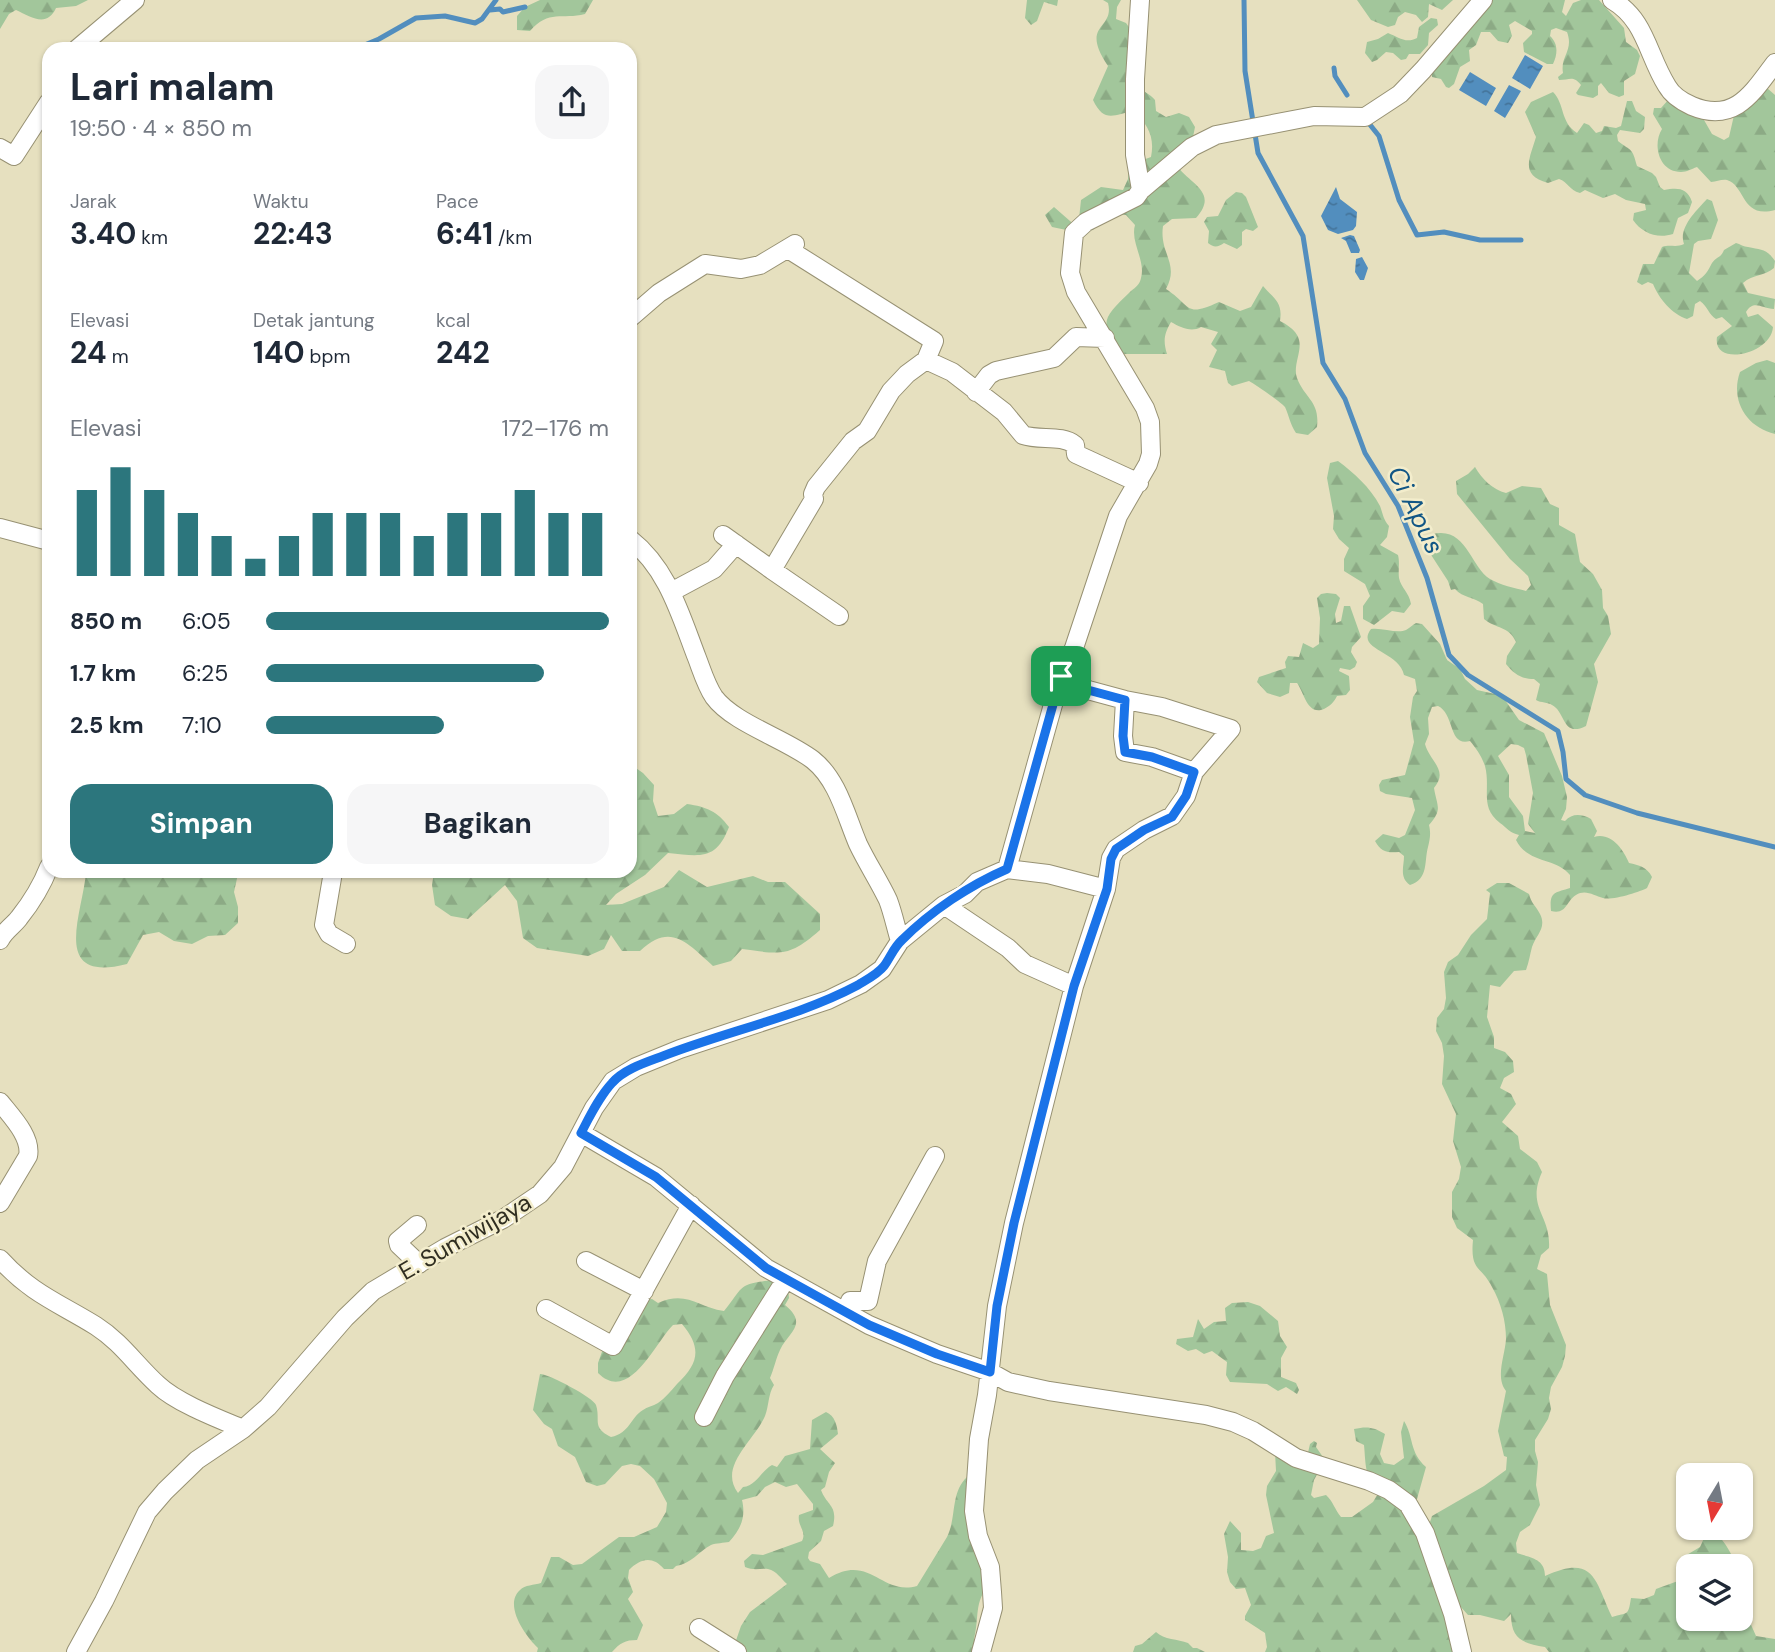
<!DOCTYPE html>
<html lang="id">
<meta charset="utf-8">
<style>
:root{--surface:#fff;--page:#f6f6f7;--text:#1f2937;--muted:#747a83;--accent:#2c767d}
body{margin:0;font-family:"DM Sans",sans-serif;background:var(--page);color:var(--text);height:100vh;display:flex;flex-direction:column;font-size:26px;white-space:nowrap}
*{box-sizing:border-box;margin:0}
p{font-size:23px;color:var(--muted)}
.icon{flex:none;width:38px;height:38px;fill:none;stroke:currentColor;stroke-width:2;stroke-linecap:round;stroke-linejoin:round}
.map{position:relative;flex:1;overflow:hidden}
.drawer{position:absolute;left:42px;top:42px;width:595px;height:836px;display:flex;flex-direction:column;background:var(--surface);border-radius:21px;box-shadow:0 2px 5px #0004}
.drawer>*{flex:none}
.needle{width:46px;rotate:190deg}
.fabs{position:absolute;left:1676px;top:1463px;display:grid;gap:14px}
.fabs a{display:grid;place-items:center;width:77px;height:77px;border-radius:14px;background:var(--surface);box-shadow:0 2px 5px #0004;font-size:35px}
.pin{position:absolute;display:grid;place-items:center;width:60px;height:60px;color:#fff;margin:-30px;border-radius:14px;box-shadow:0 4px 10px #0006}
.round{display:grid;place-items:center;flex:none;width:74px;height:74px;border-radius:21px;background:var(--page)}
.summary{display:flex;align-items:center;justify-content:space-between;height:119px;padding:0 28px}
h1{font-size:38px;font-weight:700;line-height:52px}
.stats{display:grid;grid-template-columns:repeat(3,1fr);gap:10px;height:119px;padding:7px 28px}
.stats div{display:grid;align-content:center}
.stats b{font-size:30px;font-weight:700}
.stats small{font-size:19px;font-weight:400}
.stats p{font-size:19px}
.chart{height:196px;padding:14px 28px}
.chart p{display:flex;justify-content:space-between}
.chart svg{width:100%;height:126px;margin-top:7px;stroke:var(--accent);stroke-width:6}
.button{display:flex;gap:14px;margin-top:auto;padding:14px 28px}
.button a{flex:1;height:80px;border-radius:21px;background:var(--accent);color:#fff;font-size:28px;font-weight:700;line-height:80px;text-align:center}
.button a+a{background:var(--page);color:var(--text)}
ul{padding:0 28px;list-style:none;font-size:23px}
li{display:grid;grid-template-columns:112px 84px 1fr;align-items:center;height:52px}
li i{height:18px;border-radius:9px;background:var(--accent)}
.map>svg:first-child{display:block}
.forest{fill:url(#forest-firs);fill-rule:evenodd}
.water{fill:url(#water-ripples)}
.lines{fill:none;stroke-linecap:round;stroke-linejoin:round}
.stream{stroke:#528ebe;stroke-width:5}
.minor-casing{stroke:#979173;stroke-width:20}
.minor{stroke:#fff;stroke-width:18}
.route-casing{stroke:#fff;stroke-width:14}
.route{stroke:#1a73e8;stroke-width:9}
.labels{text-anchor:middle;stroke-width:5;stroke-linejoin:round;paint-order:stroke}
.street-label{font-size:24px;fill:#302e21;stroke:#f3edcc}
.water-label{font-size:26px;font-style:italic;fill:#115685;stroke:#f3edcc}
</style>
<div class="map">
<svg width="1775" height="1652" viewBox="0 0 1775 1652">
<defs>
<pattern id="forest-firs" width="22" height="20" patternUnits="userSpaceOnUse" patternTransform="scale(1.75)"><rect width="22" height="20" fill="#a2c69b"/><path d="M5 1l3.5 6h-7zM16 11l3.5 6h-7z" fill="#8caa85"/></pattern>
<pattern id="water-ripples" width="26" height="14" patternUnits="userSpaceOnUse" patternTransform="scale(1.75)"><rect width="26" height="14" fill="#528ebe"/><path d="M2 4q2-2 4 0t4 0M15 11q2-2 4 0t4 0" fill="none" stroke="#44749a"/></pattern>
</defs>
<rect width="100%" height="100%" fill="#e6e0bf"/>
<path class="forest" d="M0 0H88L76 6 56 8C47 28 31 17 16 10L9 14 0 29Z
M540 0H593L585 14C562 20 549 9 530 31L517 30V16L525 7Z
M1027 0H1058L1057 6 1044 2 1037 21 1031 25 1025 18Z
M1103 0H1121L1117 7 1116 19 1126 23 1133 33C1128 52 1124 68 1137 85 1141 90 1150 94 1155 100L1156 111 1166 117 1179 113 1189 117 1195 127 1193 137 1176 164C1188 184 1220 191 1196 218L1172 219 1163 226C1159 254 1180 263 1166 289 1192 306 1184 318 1219 302L1240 311 1251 307 1263 286C1274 299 1283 302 1280 321 1286 324 1294 329 1297 335 1305 348 1292 364 1297 378 1305 399 1320 401 1317 427L1308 435 1296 433C1290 424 1289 416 1285 407 1282 403 1255 384 1249 381L1232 386 1228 383 1225 371 1209 367 1217 350 1211 344 1218 332 1201 327C1191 333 1180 327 1171 322 1164 334 1163 341 1167 354H1119C1098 321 1104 317 1131 291 1136 287 1140 284 1141 278 1146 261 1130 242 1135 225L1126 215C1110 213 1104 217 1093 230L1076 232 1052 227 1045 215 1054 207 1078 228 1081 200 1101 187 1123 190 1128 179 1129 165 1151 157C1155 137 1148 125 1134 111 1113 115 1104 123 1093 100L1108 66C1079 23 1115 30 1108 3Z
M1357 0H1453L1442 10 1429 4 1428 17 1422 22 1416 15 1405 12 1398 17 1395 25 1388 27 1371 20Z
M1481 0H1565L1562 12 1566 16 1573 3 1581 0H1599L1624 28 1626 42 1637 50 1640 56 1635 74 1624 81V95L1619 97 1609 93 1601 83 1598 86V95L1593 98 1578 95 1576 93 1581 85C1573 75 1570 80 1559 80L1558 77 1563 73C1560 56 1574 51 1567 32L1556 28 1551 30 1550 36C1558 43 1558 54 1553 64H1547L1524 52 1523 43 1532 34V31L1515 21 1509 25 1512 36 1508 43 1498 41 1490 32H1481L1476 45 1469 50 1470 61 1460 67 1454 84 1449 88 1446 87 1441 79 1432 77V68L1452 48 1454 49 1453 43Z
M1431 18 1437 19 1438 25 1429 33 1428 45 1420 54H1409L1406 59 1401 60 1393 53 1386 52 1377 60 1372 62 1365 53 1367 42 1378 39 1388 33C1398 37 1406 44 1417 38L1419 27Z
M1767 88 1775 95V210C1741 219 1746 186 1727 180 1721 179 1717 182 1711 182L1697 167C1691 169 1687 172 1681 172 1659 172 1652 145 1662 129L1653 114 1654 108H1661L1669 99 1707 115 1704 120 1712 134 1724 140 1729 137 1735 111Z
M1553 92C1565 104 1560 122 1577 133L1584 123 1589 125 1596 133 1602 131 1604 126 1616 128 1621 126 1627 101H1632L1636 111 1645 117 1644 129 1640 133 1620 130 1617 135 1618 141C1632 152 1632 147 1637 166L1652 173 1656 177 1660 187 1664 190C1677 188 1687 187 1692 202L1688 213 1678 218 1673 234C1657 239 1642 233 1633 220L1634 213 1646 210 1645 204 1626 200 1615 194 1603 198 1585 190 1580 193C1569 190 1568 182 1559 179L1548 183C1519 175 1530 158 1536 137L1525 112 1531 102Z
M1236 192 1242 193 1246 197 1258 227 1253 231 1246 229 1242 232V245L1237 249 1224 243C1218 247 1214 248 1208 243L1209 231 1204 222 1207 217 1218 216 1226 200Z
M1707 199 1712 201 1718 220 1711 239 1698 241 1694 244 1689 273 1697 281C1705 276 1708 271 1712 263 1717 256 1721 258 1724 250L1736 243C1740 244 1744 247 1748 247 1761 250 1766 248 1775 261L1774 268C1765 276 1753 274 1743 283L1748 293 1775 299 1774 309C1762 309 1754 299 1746 312L1748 317 1758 314 1773 327C1771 355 1712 367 1717 337L1732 326 1722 317 1716 319C1709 315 1708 307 1700 301L1695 304 1693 316 1687 319C1672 314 1659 299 1653 284L1648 282 1642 285 1637 282 1643 264H1654L1662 247C1670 244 1676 248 1684 244 1678 228 1696 211 1707 199Z
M1767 360 1775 363V434C1746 427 1730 400 1740 372L1756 363Z
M1338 461C1354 473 1370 487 1380 506 1383 514 1383 519 1389 526L1387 537 1380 545 1398 555C1400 563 1398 570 1399 578 1401 588 1409 592 1411 604L1404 613 1392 611 1374 625 1363 619V606L1370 596 1365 584 1344 571V559L1349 548 1339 539 1333 529 1334 516 1327 478 1330 463Z
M1475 467C1482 479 1493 490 1506 493L1522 486 1541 488 1550 504 1559 508V525L1575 534 1580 562 1593 574 1602 590 1603 608 1608 616 1611 634 1594 664 1598 682 1586 726C1562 738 1566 712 1552 705 1548 702 1541 703 1536 700L1540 684 1534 679C1521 679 1514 674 1506 664L1507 656 1516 642C1509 626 1496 629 1484 619L1483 604C1474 597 1463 598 1455 589L1451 590 1448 581 1424 544C1427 537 1431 533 1440 533 1467 532 1472 568 1490 579 1500 585 1515 588 1526 591L1531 585 1528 576 1510 559 1457 494 1456 481 1468 474Z
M1327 593 1336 594 1340 598 1335 614 1336 623 1341 621 1344 606H1350L1361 637 1352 647 1351 652 1357 662 1355 667 1350 670 1340 668 1339 671 1349 676 1350 690 1346 695 1337 696C1334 702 1330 706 1324 709 1307 716 1304 692 1297 683H1290L1289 693 1280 697 1267 693 1257 682 1259 677 1286 668 1285 662 1288 656 1299 657 1303 643 1313 648 1319 644 1320 618 1317 598 1321 594Z
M1416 623 1422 624 1440 644 1447 660 1460 669 1465 679 1477 690 1495 694 1505 700 1519 720 1544 733 1562 776 1567 797 1566 809 1561 820 1565 821C1572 813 1582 814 1591 819L1597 831 1594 837C1611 832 1623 849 1629 863 1639 865 1647 867 1652 877L1647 888C1640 892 1611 901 1603 898 1594 896 1586 889 1576 895 1566 901 1567 915 1551 911 1549 891 1555 893 1570 888V875C1556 857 1528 864 1516 840L1519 835C1510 833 1507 828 1500 823 1479 807 1491 789 1485 766 1482 757 1476 748 1470 741 1448 747 1455 714 1438 706L1432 707 1428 718 1429 734 1425 744C1430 762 1449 770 1434 788 1437 807 1443 809 1429 825 1431 833 1430 839 1428 847 1424 861 1429 879 1410 885 1399 877 1404 867 1404 856L1399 852C1387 853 1381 852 1375 841L1383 834 1399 838 1405 835 1415 810 1412 798 1386 794 1380 791 1379 785 1382 780 1405 775 1414 742 1410 717 1413 697 1417 691 1415 679 1404 675C1399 651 1355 650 1371 629 1381 627 1397 634 1406 630 1410 628 1412 625 1416 623ZM1511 744 1518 745 1524 748 1526 755 1533 793 1528 824 1535 833 1525 831 1523 816 1509 797V775L1498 756Z
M630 764 643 773 654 785 653 801 658 816 674 814 687 804C707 807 717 811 729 827 716 861 700 856 668 853L645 875 616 894 606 905 622 904 664 887 679 870 707 887 753 876 768 882H785L820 914V930C788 958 781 954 742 949L731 961 713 966C687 943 671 922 640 951H622L611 935 604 949 588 956 537 948 523 938 517 901 505 885 468 919 451 916 435 905 432 885 434 872H630Z
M86 872H259L257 874H238L234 892 238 907V923L225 935 208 936 192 944 174 941 159 932 143 935 127 964C49 984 83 913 86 872Z
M1497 883H1509L1529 894C1531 903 1536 906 1540 914 1547 928 1536 935 1532 947 1530 954 1529 962 1526 970L1514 971 1500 987 1490 985 1487 1017 1494 1037V1048L1505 1052 1513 1061 1514 1072 1504 1078 1500 1088 1511 1094 1516 1104 1502 1122 1518 1136 1520 1149 1537 1162 1542 1172C1526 1208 1551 1214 1549 1248L1541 1255 1537 1269 1547 1274 1550 1305 1566 1345 1565 1356 1562 1367 1551 1387 1549 1398 1551 1409 1548 1419 1535 1440V1451L1538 1462 1536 1485 1540 1505 1530 1525 1520 1532 1516 1543 1517 1553C1532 1558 1545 1559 1545 1576 1595 1553 1595 1581 1612 1617 1628 1612 1628 1617 1631 1598L1644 1599 1654 1595 1656 1589 1678 1581 1685 1556 1700 1547 1708 1529C1722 1534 1731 1553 1737 1566H1689V1619H1741V1611L1748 1618 1756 1636 1775 1639V1652H1549L1545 1647C1523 1643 1511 1640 1511 1614L1504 1621 1480 1615H1468L1460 1606 1459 1617 1462 1652H1265L1267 1647 1265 1633 1245 1620V1616L1251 1605 1245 1588 1236 1589 1230 1582 1227 1572 1228 1557 1224 1534 1230 1521 1241 1533V1550L1253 1551 1261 1548 1266 1536 1274 1533 1266 1495 1267 1486 1276 1471 1275 1452 1307 1457 1310 1444 1314 1441 1317 1443 1316 1447 1325 1460 1314 1480 1311 1495 1314 1498 1326 1495C1333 1501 1335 1510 1341 1517H1352L1373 1502 1379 1492C1364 1475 1366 1466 1364 1445L1356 1441 1354 1429C1367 1426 1374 1427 1385 1434L1380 1454 1384 1463 1394 1465 1404 1458 1401 1432 1404 1421C1414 1437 1409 1452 1426 1467L1417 1499 1408 1504 1428 1528 1432 1516 1484 1486 1506 1470 1507 1457 1504 1456 1498 1431 1506 1391C1495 1377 1505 1356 1506 1339 1506 1321 1501 1303 1492 1287 1481 1265 1470 1272 1473 1240L1457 1228 1452 1217V1192L1459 1179 1461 1167 1453 1141 1456 1114 1442 1084 1444 1056 1442 1043 1436 1031 1437 1018 1444 1009 1446 998 1444 972 1448 962 1458 955 1471 935 1487 919 1490 893 1486 890Z
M774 1280 788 1288 789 1298 785 1305C809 1325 788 1332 780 1350 776 1358 774 1369 770 1378L774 1385C768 1394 769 1406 765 1416 754 1441 718 1466 738 1493L743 1487C756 1486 761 1471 772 1465L777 1467 785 1456 810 1449 812 1420 826 1412C835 1416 837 1425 838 1434L820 1449 835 1463 829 1472 825 1487 821 1490C827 1506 838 1505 833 1526L824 1531 821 1541 809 1552 808 1558 810 1561 820 1564 829 1578C870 1553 881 1596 917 1586L947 1537C957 1517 950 1493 967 1477L975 1479 990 1582C973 1605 980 1615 974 1639L977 1642 974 1652H732L741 1626 750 1612 787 1584C781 1579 777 1571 768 1569 761 1568 754 1571 745 1567L744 1561 752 1554 763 1555 802 1541C807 1531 797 1526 799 1515L813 1510V1504L797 1484 786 1487 775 1482 765 1487 757 1496 742 1500C746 1517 741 1529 729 1542 724 1543 716 1543 711 1545 698 1552 691 1564 676 1566L673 1569H664C652 1555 640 1559 629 1570L628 1578 633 1592 628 1599 643 1625 637 1640C625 1640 620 1643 612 1652H537L538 1648C526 1637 503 1605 520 1590 525 1585 534 1585 541 1583L551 1557H559L573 1565 582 1564 619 1537H634L657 1527 666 1512 667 1503 654 1479 640 1466 631 1464 622 1466 605 1484 597 1486 586 1482 575 1457 558 1446 552 1429 544 1424 533 1410 540 1374C549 1374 594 1398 596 1405 601 1420 591 1427 611 1437 630 1433 630 1418 643 1410 647 1407 653 1406 658 1403 665 1398 671 1391 677 1384 699 1363 702 1348 682 1324L673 1325C655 1343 629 1404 598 1373V1363L604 1346 644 1300 652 1299 658 1303C687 1290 697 1307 724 1311 745 1285 737 1284 774 1280Z
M1248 1302 1260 1306 1278 1321 1280 1336 1287 1347 1281 1358V1377L1296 1383 1299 1390 1297 1394 1286 1387 1278 1391 1267 1384 1230 1382 1226 1375 1227 1362 1212 1351 1204 1354 1196 1349 1188 1351 1176 1344 1177 1339 1193 1337 1198 1319 1204 1329 1214 1322 1226 1321 1225 1308 1232 1303Z
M1156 1632C1164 1640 1178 1639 1188 1643L1193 1648H1197L1205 1652H1133L1135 1646 1142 1644Z"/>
<path class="water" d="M1525 55 1543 66 1530 89 1512 78Z
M1470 72 1496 88 1486 106 1459 90Z
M1509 85 1521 91 1505 118 1494 111Z
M1336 187 1340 199 1357 212 1356 226 1353 230 1338 234 1328 230 1321 216Z
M1350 235 1354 236 1360 250 1359 253H1351L1346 241 1341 238Z
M1362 257 1368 268 1364 280H1360L1355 272 1356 259Z"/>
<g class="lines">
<path class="stream" d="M1244 0 1245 71 1258 153 1303 236 1323 363 1345 399 1365 453 1398 506 1427 578 1449 655 1468 675 1558 731 1563 752 1566 779 1585 795 1637 813 1775 847
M490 10 500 9 503 12 525 7
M355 49 379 39 416 18 445 16 475 23 482 19 496 0
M1334 68 1335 76 1347 95
M1367 121 1379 136 1399 200 1417 235 1444 232 1480 240H1521"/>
<defs>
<path id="minor" d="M1612 0C1646 20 1647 54 1667 86 1672 95 1683 102 1692 106 1735 124 1753 92 1775 63
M77 49 135 0
M0 148 14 156 49 102
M1141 190 1192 147 1216 135 1314 116 1365 117 1400 94 1423 70 1483 0
M788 249 934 341 926 360 907 374 891 391 867 431 853 441 816 487 813 494 814 499 772 570 839 616
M630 318 659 293 705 264 741 269 760 265 795 244
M926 360 952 372 1004 412 1023 435C1040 441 1061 434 1075 445L1076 454 1139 483
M976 392 989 375 996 371 1054 358 1076 337 1105 338
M0 528 49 541
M723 535 772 570
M630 539C668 569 680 614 697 658 702 671 706 685 714 697 733 723 786 739 813 760 838 780 846 816 858 844 867 863 879 881 888 900 893 913 896 928 900 941
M671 592 714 569 736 544
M1125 700 1123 736 1125 752 1152 757 1194 772
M1007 869 1048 874 1106 889
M333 872 324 925 329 934 346 944
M944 905 1008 948 1025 964 1074 986
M0 940C4 931 13 926 19 918 31 903 42 885 49 867
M0 1102C11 1116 32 1137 28 1156L0 1203
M581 1133 656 1177 766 1268 869 1325 937 1354 990 1372 1008 1382 1049 1391 1206 1415 1233 1422 1253 1431 1296 1458 1369 1481 1389 1490 1408 1504 1425 1533 1453 1614 1462 1652
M417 1225 398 1241 399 1245 419 1264
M0 1259C32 1294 57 1302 96 1326 121 1342 136 1365 158 1385 177 1403 219 1419 243 1429
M586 1261 644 1291
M546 1309 613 1346 691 1205
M847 1313 850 1301H868L877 1261 935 1156
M704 1417 725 1376 786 1279
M699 1628 737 1652
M76 1652 104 1601 147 1512 165 1491 197 1460 243 1429 268 1407 345 1318 373 1291 445 1248 503 1219 540 1194 563 1167 594 1108 613 1081 636 1067 680 1049 828 1000 861 984 882 969 900 941 944 905 965 894 977 882 1007 869 1061 676 1074 648 1118 516 1148 464 1151 454 1150 422 1145 408 1076 292 1070 273 1074 233 1086 222 1136 197 1141 190 1135 155V79L1140 0
M981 1652 993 1608 992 1592 990 1567 978 1536 974 1511 979 1439 987 1395 997 1306 1014 1223 1074 986 1106 889 1111 858 1116 849 1144 830 1172 816 1186 796 1194 772 1231 729 1162 707 1125 700 1088 690 1061 676"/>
</defs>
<use href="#minor" class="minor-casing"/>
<use href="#minor" class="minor"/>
</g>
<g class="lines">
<defs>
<path id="route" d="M1061 676 1088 690 1125 700 1123 736 1125 752 1152 757 1194 772 1186 796 1172 817 1144 830 1122 845 1116 849 1111 859 1107 889 1074 986 1014 1223 997 1306 990 1372 937 1354 869 1325 766 1268 656 1177 581 1133C590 1116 599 1097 612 1083 624 1069 647 1062 663 1056 727 1031 798 1017 858 985 866 980 878 974 884 966 890 958 894 947 902 940 931 911 970 885 1007 869Z"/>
</defs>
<use href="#route" class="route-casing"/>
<use href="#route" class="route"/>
</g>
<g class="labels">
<g class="street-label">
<text transform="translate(465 1237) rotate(-30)" y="8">E. Sumiwijaya</text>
</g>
<g class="water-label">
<text transform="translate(1416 510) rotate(64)" y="9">Ci Apus</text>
</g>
</g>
</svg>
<div class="fabs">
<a><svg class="needle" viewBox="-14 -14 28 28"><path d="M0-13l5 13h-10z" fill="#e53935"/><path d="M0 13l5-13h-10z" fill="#747a83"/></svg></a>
<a><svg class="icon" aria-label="layers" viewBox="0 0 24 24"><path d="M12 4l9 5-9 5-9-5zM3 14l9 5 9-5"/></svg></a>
</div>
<div class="pin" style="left:1061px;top:676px;background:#1e9e55"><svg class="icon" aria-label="arrive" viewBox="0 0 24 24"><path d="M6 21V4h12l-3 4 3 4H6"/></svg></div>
<section class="drawer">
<div class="summary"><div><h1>Lari malam</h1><p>19:50 · 4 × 850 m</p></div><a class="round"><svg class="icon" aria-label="share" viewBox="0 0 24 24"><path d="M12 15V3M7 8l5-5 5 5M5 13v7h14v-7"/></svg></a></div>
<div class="stats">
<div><p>Jarak</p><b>3.40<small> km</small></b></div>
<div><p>Waktu</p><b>22:43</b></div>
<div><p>Pace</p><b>6:41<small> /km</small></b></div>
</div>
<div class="stats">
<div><p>Elevasi</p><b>24<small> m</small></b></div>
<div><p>Detak jantung</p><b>140<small> bpm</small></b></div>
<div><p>kcal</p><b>242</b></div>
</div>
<div class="chart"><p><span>Elevasi</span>172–176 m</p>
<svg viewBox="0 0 160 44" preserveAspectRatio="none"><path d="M5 44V14M15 44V6M25 44V14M35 44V22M45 44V30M55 44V38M65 44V30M75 44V22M85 44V22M95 44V22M105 44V30M115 44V22M125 44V22M135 44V14M145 44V22M155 44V22"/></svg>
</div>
<ul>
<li><b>850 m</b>6:05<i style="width:100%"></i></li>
<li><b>1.7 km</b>6:25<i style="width:81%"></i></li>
<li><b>2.5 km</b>7:10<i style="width:52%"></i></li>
</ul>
<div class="button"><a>Simpan</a><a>Bagikan</a></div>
</section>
</div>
